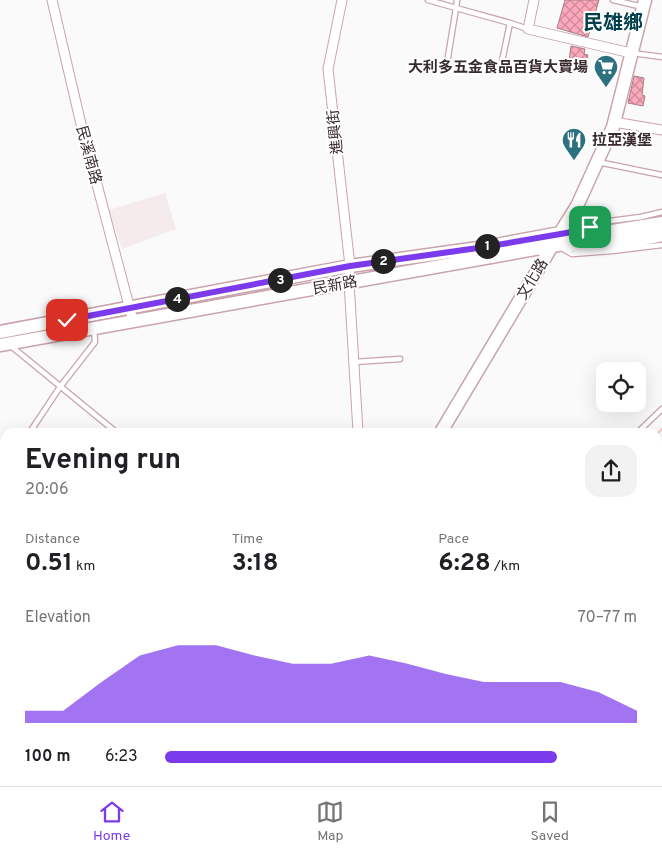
<!DOCTYPE html>
<meta charset="utf-8">
<style>
:root{--surface:#fff;--page:#f2f2f2;--text:#202124;--muted:#757577;--line:#e0e0e0;--accent:#7c3aed}
body{margin:0;font-family:Overpass,"Noto Sans TC",sans-serif;background:var(--page);color:var(--text);height:100vh;display:flex;flex-direction:column;font-size:19px;white-space:nowrap}
*{box-sizing:border-box;margin:0}
p{font-size:16px;color:var(--muted)}
.icon{flex:none;width:28px;height:28px;fill:none;stroke:currentColor;stroke-width:2;stroke-linecap:round;stroke-linejoin:round}
.map{position:relative;flex:1;overflow:hidden}
.drawer{position:absolute;left:0px;top:428px;width:662px;height:359px;display:flex;flex-direction:column;background:var(--surface);border-radius:15px 15px 0 0;box-shadow:0 5px 20px #0002}
.drawer>*{flex:none}
.buttons{position:absolute;left:596px;top:362px;display:grid;gap:10px}
.buttons a{display:grid;place-items:center;width:50px;height:50px;border-radius:10px;background:var(--surface);box-shadow:0 5px 20px #0002;font-size:25px}
.pin{position:absolute;display:grid;place-items:center;width:42px;height:42px;color:#fff;margin:-21px;border-radius:10px;box-shadow:0 2px 8px #0006}
.km{position:absolute;width:25px;height:25px;margin:-12px;border-radius:50%;background:#222;color:#fff;font-size:14px;line-height:25px;text-align:center}
.round{display:grid;place-items:center;flex:none;width:52px;height:52px;border-radius:15px;background:var(--page)}
.head{display:flex;align-items:center;justify-content:space-between;height:85px;padding:0 25px}
h1{font-size:28px;font-weight:700;line-height:38px}
.stats{display:grid;grid-template-columns:repeat(3,1fr);gap:8px;height:85px;padding:5px 25px}
.stats div{display:grid;align-content:center}
.stats b{font-size:25px;font-weight:700}
.stats small{font-size:14px;font-weight:400}
.stats p{font-size:14px}
.chart{height:140px;padding:10px 25px}
.chart p{display:flex;justify-content:space-between}
.chart svg{width:100%;height:90px;margin-top:5px;fill:var(--accent);opacity:.7}
ul{padding:0 25px;list-style:none;font-size:16px}
li{display:grid;grid-template-columns:80px 60px 1fr;align-items:center;height:38px}
li i{height:12px;border-radius:6px;background:var(--accent)}
.dock{display:flex;justify-content:space-around;align-items:center;height:70px;border-top:1px solid var(--line);background:var(--surface);font-size:14px;color:var(--muted)}
.dock a{display:grid;justify-items:center;gap:2px}
.dock .selected{color:var(--accent)}
.map>svg:first-child{display:block}
.built{fill:#f5ebed}
.lines{fill:none;stroke-linecap:round;stroke-linejoin:round}
.stream{stroke:#f8c4ce;stroke-width:2}
.canal{stroke:#f8c4ce;stroke-width:8}
.building{fill:url(#building-cross-hatch);stroke:#a37e86}
.lane-casing{stroke:#caa3ab;stroke-width:7}
.street-casing{stroke:#caa3ab;stroke-width:11}
.secondary-casing{stroke:#caa3ab;stroke-width:15}
.lane{stroke:#fff;stroke-width:4.5}
.street{stroke:#fff;stroke-width:9}
.secondary{stroke:#fff;stroke-width:12}
.route-casing{stroke:#fff;stroke-width:10}
.route{stroke:#7c3aed;stroke-width:6}
.labels{text-anchor:middle;stroke-width:4;stroke-linejoin:round;paint-order:stroke}
.poi-label{font-size:15px;font-weight:bold;fill:#392a2d;stroke:#fff;text-anchor:end}
.street-label{font-size:15px;fill:#392a2d;stroke:#fff}
.district-label{font-size:20px;font-weight:bold;fill:#003f4b;stroke:#fff}
</style>
<div class="map">
<svg width="662" height="786" viewBox="0 0 662 786">
<defs>
<pattern id="building-cross-hatch" width="8" height="8" patternUnits="userSpaceOnUse" patternTransform="scale(1.25)"><rect width="8" height="8" fill="#fda9bb"/><path d="M0 0l8 8M0 8l8-8" fill="none" stroke="#ce8a98"/></pattern>
</defs>
<rect width="100%" height="100%" fill="#fafafa"/>
<path class="built" d="M165 193 176 229 122 249 109 210Z
M11 781H122L124 786H13Z"/>
<g class="lines">
<path class="stream" d="M658 433 662 429
M658 634 662 632
M467 781 471 786"/>
<path class="canal" d="M0 655 5 657
M658 670 662 671
M240 781 258 786
M275 786 305 781"/>
</g>
<path class="building" d="M565 0H599L588 37 557 28Z
M571 46 585 49 584 54 588 55 585 66 569 61Z
M634 76 644 78 642 95 645 96 643 106 628 103Z"/>
<g class="lines">
<defs>
<path id="lane" d="M428 0 456 8 457 0
M613 0 643 7
M632 53 662 57
M447 63 456 8 510 23
M500 71 510 23 528 29
M598 162 662 175
M578 229 586 224 641 217 662 212
M560 247 572 254 612 251 662 245
M567 248C594 253 635 245 662 239
M11 346 116 432
M354 362 400 359
M30 432 60 387 95 342 94 329
M638 432 662 409
M0 477 5 469
M658 605 662 614
M0 639 5 642
M658 708 662 705
M0 759 5 773
M8 781 9 786
M396 781 397 786
M443 781 450 786
M365 786 389 781
M549 786 556 781"/>
<path id="street" d="M52 0 80 120 133 321
M342 0 328 69 350 266 349 282 358 432
M534 0 528 29 631 53
M614 122 662 130"/>
<path id="secondary" d="M0 332 350 266 485 247 560 233 606 232 662 223
M0 345 552 246 576 242 603 241 646 236 662 232
M441 432 552 246 577 206 613 127 645 0
M246 786 247 781"/>
</defs>
<use href="#lane" class="lane-casing"/>
<use href="#street" class="street-casing"/>
<use href="#secondary" class="secondary-casing"/>
<use href="#lane" class="lane"/>
<use href="#street" class="street"/>
<use href="#secondary" class="secondary"/>
</g>
<g class="lines">
<defs>
<path id="route" d="M67 320 350 266 485 247 572 232 590 227"/>
</defs>
<use href="#route" class="route-casing"/>
<use href="#route" class="route"/>
</g>
<defs>
<symbol id="supermarket-pin" viewBox="-11 -11 22 30"><path d="M0 17L-7.5 6A9.5 9.5 0 1 1 7.5 6Z" fill="#2d7181" stroke="#fff"/><path d="M-6-5.5h2.5l.6 2H6L4.5 2H-2.5L-4.4-4H-6ZM-1.5 3.2a1.3 1.3 0 1 0 .1 0ZM3 3.2a1.3 1.3 0 1 0 .1 0Z" fill="#fff"/></symbol>
<symbol id="restaurant-pin" viewBox="-11 -11 22 30"><path d="M0 17L-7.5 6A9.5 9.5 0 1 1 7.5 6Z" fill="#2d7181" stroke="#fff"/><path d="M-5-6h1v4h1v-4h1v4h1v-4h1v5L-1.5 .5V6h-2V.5L-5-1ZM5-6V6H3V1.5H1.5Q1.5-4 5-6Z" fill="#fff"/></symbol>
</defs>
<g fill-rule="evenodd">
<use href="#supermarket-pin" x="592" y="53" width="28" height="38"/>
<use href="#restaurant-pin" x="560" y="126" width="28" height="38"/>
</g>
<g class="labels">
<g class="poi-label">
<text x="588" y="72">大利多五金食品百貨大賣場</text>
<text x="592" y="145" text-anchor="start">拉亞漢堡</text>
</g>
<g class="street-label">
<text transform="translate(335 132) rotate(-96)" y="5">進興街</text>
<text transform="translate(89 155) rotate(75)" y="5">民溪南路</text>
<text transform="translate(532 279) rotate(-59)" y="5">文化路</text>
<text transform="translate(335 285) rotate(-10)" y="5">民新路</text>
</g>
<g class="district-label">
<text x="613" y="29">民雄鄉</text>
</g>
</g>
</svg>
<div class="buttons">
<a><svg class="icon" aria-label="locate" viewBox="0 0 24 24"><circle cx="12" cy="12" r="6"/><path d="M12 2v4M12 18v4M2 12h4M18 12h4"/></svg></a>
</div>
<div class="pin" style="left:590px;top:227px;background:#1e9e55"><svg class="icon" aria-label="arrive" viewBox="0 0 24 24"><path d="M6 21V4h12l-3 4 3 4H6"/></svg></div>
<div class="pin" style="left:67px;top:320px;background:#d93025"><svg class="icon" aria-label="check" viewBox="0 0 24 24"><path d="M5 12l5 5 9-10"/></svg></div>
<b class="km" style="left:487px;top:246px">1</b>
<b class="km" style="left:383px;top:261px">2</b>
<b class="km" style="left:280px;top:280px">3</b>
<b class="km" style="left:177px;top:299px">4</b>
<section class="drawer">
<div class="head"><div><h1>Evening run</h1><p>20:06</p></div><a class="round"><svg class="icon" aria-label="share" viewBox="0 0 24 24"><path d="M12 15V3M7 8l5-5 5 5M5 13v7h14v-7"/></svg></a></div>
<div class="stats">
<div><p>Distance</p><b>0.51<small> km</small></b></div>
<div><p>Time</p><b>3:18</b></div>
<div><p>Pace</p><b>6:28<small> /km</small></b></div>
</div>
<div class="chart"><p><span>Elevation</span>70–77 m</p>
<svg viewBox="0 0 160 44" preserveAspectRatio="none"><path d="M0 44V38L10 38L20 24L30 11L40 6L50 6L60 11L70 15L80 15L90 11L100 15L110 20L120 24L130 24L140 24L150 29L160 38V44z"/></svg>
</div>
<ul>
<li><b>100 m</b>6:23<i style="width:83%"></i></li>
</ul>
</section>
</div>
<nav class="dock">
<a class="selected"><svg class="icon" aria-label="home" viewBox="0 0 24 24"><path d="M3 11l9-7 9 7M6 9v11h12V9"/></svg>Home</a>
<a><svg class="icon" aria-label="map" viewBox="0 0 24 24"><path d="M3 6l6-2 6 2 6-2v14l-6 2-6-2-6 2zM9 4v14M15 6v14"/></svg>Map</a>
<a><svg class="icon" aria-label="saved" viewBox="0 0 24 24"><path d="M7 4h10v16l-5-4-5 4z"/></svg>Saved</a>
</nav>
